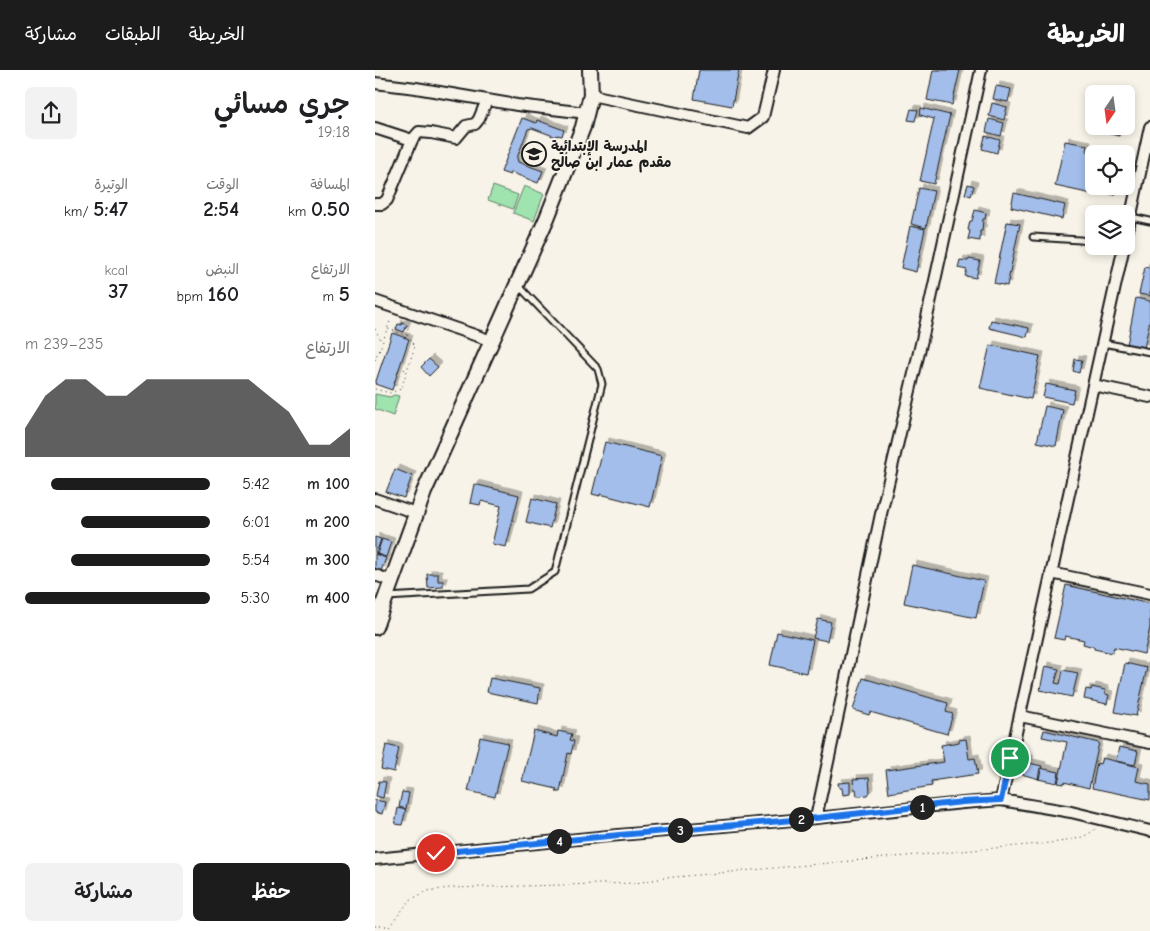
<!DOCTYPE html>
<html lang="ar">
<meta charset="utf-8">
<style>
:root{--surface:#fff;--page:#f2f2f2;--text:#202124;--muted:#757577;--accent:#1c1c1c}
body{margin:0;font-family:"Comic Neue","Playpen Sans Arabic",sans-serif;background:var(--page);color:var(--text);direction:rtl;height:100vh;display:flex;flex-direction:column;font-size:19px;white-space:nowrap}
*{box-sizing:border-box;margin:0}
p{font-size:16px;color:var(--muted)}
.icon{flex:none;width:28px;height:28px;fill:none;stroke:currentColor;stroke-width:2;stroke-linecap:round;stroke-linejoin:round}
.map{position:relative;flex:1;overflow:hidden;direction:ltr}
.side{display:flex;flex-direction:column;background:var(--surface);width:375px}
.side>*{flex:none}
.needle{width:32px;rotate:193deg}
.controls{position:absolute;left:710px;top:15px;display:grid;gap:10px}
.controls a{display:grid;place-items:center;width:50px;height:50px;border-radius:8px;background:var(--surface);box-shadow:0 2px 8px #0003;font-size:25px}
.pin{position:absolute;display:grid;place-items:center;width:42px;height:42px;color:#fff;margin:-21px;border:2px solid #fff;border-radius:50%;box-shadow:0 1px 5px #0007}
.km{position:absolute;width:25px;height:25px;margin:-12px;border-radius:50%;background:#222;color:#fff;font-size:14px;line-height:25px;text-align:center}
.round{display:grid;place-items:center;flex:none;width:52px;height:52px;border-radius:8px;background:var(--page)}
.head{display:flex;align-items:center;justify-content:space-between;height:85px;padding:0 25px}
h1{font-size:28px;font-weight:600;line-height:38px}
.figures{display:grid;grid-template-columns:repeat(3,1fr);gap:8px;height:85px;padding:5px 25px}
.figures div{display:grid;align-content:center}
.figures b{font-size:21px;font-weight:600}
.figures small{font-size:14px;font-weight:400}
.figures p{font-size:14px}
.chart{height:140px;padding:10px 25px}
.chart p{display:flex;justify-content:space-between}
.chart svg{width:100%;height:90px;margin-top:5px;fill:var(--accent);opacity:.7}
.action{display:flex;gap:10px;margin-top:auto;padding:10px 25px}
.action a{flex:1;height:58px;border-radius:8px;background:var(--accent);color:#fff;font-size:20px;font-weight:600;line-height:58px;text-align:center}
.action a+a{background:var(--page);color:var(--text)}
ul{padding:0 25px;list-style:none;font-size:16px}
li{display:grid;grid-template-columns:80px 60px 1fr;align-items:center;height:38px}
li i{height:12px;border-radius:6px;background:var(--accent)}
header{display:flex;align-items:center;gap:30px;box-sizing:border-box;height:70px;padding:0 25px;background:var(--accent);color:#fff}
header strong{font-size:24px}
nav{display:flex;gap:28px;margin-inline-start:auto;font-size:18px}
main{display:flex;flex:1;min-height:0}
.map>svg:first-child{display:block}
.green{fill:#9fe3af;stroke:#5e8066}
.building{fill:#a3beea;stroke:#1c1c1c;filter:url(#shadow)}
.lines{fill:none;stroke-linecap:round;stroke-linejoin:round}
.lane-casing{stroke:#1c1c1c;stroke-width:9}
.street-casing{stroke:#1c1c1c;stroke-width:14}
.secondary-casing{stroke:#1c1c1c;stroke-width:18}
.path{stroke:#1c1c1c;stroke-width:1;stroke-dasharray:1 4;stroke-linecap:butt}
.lane{stroke:#f7f3e8;stroke-width:5}
.street{stroke:#f7f3e8;stroke-width:10}
.secondary{stroke:#f7f3e8;stroke-width:14}
.route-casing{stroke:#fff;stroke-width:10}
.route{stroke:#1a73e8;stroke-width:6}
.labels{text-anchor:middle;stroke-width:4;stroke-linejoin:round;paint-order:stroke}
.poi-label{font-size:14px;font-weight:bold;fill:#1c1c1c;stroke:#f7f3e8;text-anchor:start}
</style>
<header>
<strong>الخريطة</strong>
<nav><a>الخريطة</a><a>الطبقات</a><a>مشاركة</a></nav>
</header>
<main>
<div class="map">
<svg width="775" height="861" viewBox="0 0 775 861">
<defs>
<filter id="shadow"><feDropShadow dx="4" dy="-4" stdDeviation="0" flood-color="#0004"/></filter>
</defs>
<rect width="100%" height="100%" fill="#f7f3e8"/>
<filter id="ink" filterUnits="userSpaceOnUse"><feTurbulence type="fractalNoise" baseFrequency=".02" numOctaves="2"/><feDisplacementMap in="SourceGraphic" scale="10" xChannelSelector="R" yChannelSelector="G"/><feConvolveMatrix kernelMatrix="1 2 1 2 8 2 1 2 1" color-interpolation-filters="sRGB"/></filter>
<g filter="url(#ink)">
<path class="green" d="M118 116 143 125 138 139 113 130Z
M149 116 169 124 159 151 138 143Z
M0 324 15 327 19 325 24 326 18 346 0 339Z"/>
<path class="building" d="M324 0H364L357 36 319 29Z
M558 0H585L577 35 552 30Z
M621 16 636 19 633 32 618 29Z
M617 33 632 37 629 50 614 46Z
M546 38 575 45 559 114 545 111 559 49 545 45Z
M536 39 543 40 540 51 533 50Z
M717 44H719V56H746L744 66 714 59Z
M147 48 161 53 162 50 189 60 187 66 182 65 181 67 157 58 153 59 142 88 143 92 168 101 163 113 135 102V105L126 102Z
M614 49 629 53 626 66 611 62Z
M610 66 625 70 622 83 607 79Z
M690 71 712 75 711 81 725 84H719V116L717 124 680 116Z
M593 114 599 116 596 126 590 124Z
M730 116H741L740 125 728 122Z
M544 118 559 121 551 158 536 154Z
M639 123 690 135 687 149 636 137Z
M600 140 611 143 610 149H608L607 161H605V171L593 169 595 161 593 160 595 151H597Z
M632 152 645 154 632 216 619 213Z
M535 156 550 159 541 202 526 198Z
M594 189 605 191 601 208 590 206 592 200 583 198 585 190 593 191Z
M770 197 775 198V226L764 224Z
M761 228 775 231V250L769 278 752 275Z
M616 250 654 258 652 267 614 258Z
M27 253 32 255 29 262 21 259 23 254 27 255Z
M17 263 34 269 17 320 0 314Z
M615 275 665 286 656 329 605 318Z
M54 289 63 297 54 306 46 297Z
M700 289 707 290 704 303 698 301Z
M671 314 700 320 697 333 668 327Z
M670 336 688 340 681 376 662 372Z
M230 372 287 386 275 437 225 424V426L217 424Z
M20 399 37 406 29 428 11 422Z
M99 414 144 425 131 477 117 474 126 436 106 431 105 435 95 433Z
M157 428 181 434 175 458 151 452Z
M0 467 6 469 1 484 0 483Z
M7 469 16 472 11 487 2 484Z
M0 484 11 488 6 501 0 499Z
M537 495 609 511 601 548 529 533Z
M52 504H63V511H68V517L53 518Z
M691 515 775 534V558L769 584 739 577 737 583 719 579V577L708 574 709 570 690 566 689 570 679 568Z
M443 549 456 552 452 571 438 568Z
M402 562 438 570 431 603 395 595Z
M750 593 772 598 761 646 740 642Z
M670 596 684 599 680 613 685 614 688 600 703 603 697 627 665 620Z
M115 608 165 618 163 633 112 622Z
M488 608 573 633 571 642 578 644 572 664 495 642 494 645 478 640Z
M717 617 730 620V624L734 625 732 634 709 629 711 619 716 620Z
M669 660 724 673 714 718 689 712V714L683 713 692 672 667 667Z
M159 661 182 667 183 661 197 664 195 670 199 671 196 684 193 683 185 722H181L182 719 147 711Z
M105 667 133 673 120 727 93 721Z
M591 669 594 689 600 688 603 704 556 711 557 716 514 723 511 700 569 692 566 675 584 672V670Z
M11 675 24 678 19 702 6 699Z
M744 677 763 681 760 695 741 691Z
M650 688 654 689V693L667 696 664 709 646 704Z
M727 688 764 697 761 711 775 714V730L717 718 722 693 725 694Z
M665 698 684 702 682 713 663 709Z
M494 708 495 722 493 725 482 726 481 719H479L478 709Z
M4 711 11 712 8 728 1 726Z
M475 712V724L468 725 467 718H464L463 713Z
M27 722 34 723 31 739 24 737Z
M0 730 10 732 7 744 0 742Z
M23 738 31 740 27 755 20 754Z"/>
<g class="lines">
<defs>
<path id="lane" d="M756 147 775 151
M658 167 705 170 719 172
M728 273 775 282
M11 527 153 519 180 502 227 314 223 299 143 215"/>
<path id="street" d="M0 13 41 18 142 35 212 43
M216 25 373 58 388 47 399 0
M0 58 37 70
M0 134H7L12 130 37 70 44 62 56 63 81 68 91 56 100 54 104 49 112 30
M751 168 775 57
M0 231 117 271
M718 315 775 327
M0 429 41 443
M676 503 775 524
M0 505 17 511
M645 646 775 673
M626 730 749 176
M441 748 506 444 549 261 606 0
M0 789 244 765 441 748 588 733 626 730 696 742 775 761"/>
<path id="secondary" d="M0 557 49 422 172 148 208 57 216 25 215 0"/>
</defs>
<use href="#lane" class="lane-casing"/>
<use href="#street" class="street-casing"/>
<use href="#secondary" class="secondary-casing"/>
<path class="path" d="M0 259 7 272
M31 265 33 259
M0 290 2 284 4 282 15 251
M24 298 31 300
M0 319 15 323 26 319 40 276 34 266 13 259
M0 856H14
M11 861 35 830 52 821 75 818 261 813 289 808 675 773C691 771 710 770 722 757"/>
<use href="#lane" class="lane"/>
<use href="#street" class="street"/>
<use href="#secondary" class="secondary"/>
</g>
</g>
<g class="lines" filter="url(#ink)">
<defs>
<path id="route" d="M61 783 244 765 441 748 588 732 626 730 635 688"/>
</defs>
<use href="#route" class="route-casing"/>
<use href="#route" class="route"/>
</g>
<defs>
<symbol id="school-ring" viewBox="-11 -11 22 22"><circle r="9.5" fill="#f7f3e8" stroke="#1c1c1c" stroke-width="1.5"/><path d="M0-5L7-2L0 1L-7-2ZM-4 1L0 2.5L4 1V4Q0 6-4 4Z" fill="#1c1c1c"/></symbol>
</defs>
<g fill-rule="evenodd">
<use href="#school-ring" x="145" y="70" width="28" height="28"/>
</g>
<g class="labels">
<g class="poi-label">
<text x="176" y="81">المدرسة الإبتدائية<tspan x="176" dy="16">مقدم عمار ابن صالح</tspan></text>
</g>
</g>
</svg>
<div class="controls">
<a><svg class="needle" viewBox="-14 -14 28 28"><path d="M0-13l5 13h-10z" fill="#e53935"/><path d="M0 13l5-13h-10z" fill="#757577"/></svg></a>
<a><svg class="icon" aria-label="locate" viewBox="0 0 24 24"><circle cx="12" cy="12" r="6"/><path d="M12 2v4M12 18v4M2 12h4M18 12h4"/></svg></a>
<a><svg class="icon" aria-label="layers" viewBox="0 0 24 24"><path d="M12 4l9 5-9 5-9-5zM3 14l9 5 9-5"/></svg></a>
</div>
<div class="pin" style="left:635px;top:688px;background:#1e9e55"><svg class="icon" aria-label="arrive" viewBox="0 0 24 24"><path d="M6 21V4h12l-3 4 3 4H6"/></svg></div>
<div class="pin" style="left:61px;top:783px;background:#d93025"><svg class="icon" aria-label="check" viewBox="0 0 24 24"><path d="M5 12l5 5 9-10"/></svg></div>
<b class="km" style="left:547px;top:737px">1</b>
<b class="km" style="left:426px;top:749px">2</b>
<b class="km" style="left:305px;top:760px">3</b>
<b class="km" style="left:184px;top:771px">4</b>
</div>
<section class="side">
<div class="head"><div><h1>جري مسائي</h1><p>19:18</p></div><a class="round"><svg class="icon" aria-label="share" viewBox="0 0 24 24"><path d="M12 15V3M7 8l5-5 5 5M5 13v7h14v-7"/></svg></a></div>
<div class="figures">
<div><p>المسافة</p><b>0.50<small> km</small></b></div>
<div><p>الوقت</p><b>2:54</b></div>
<div><p>الوتيرة</p><b>5:47<small> /km</small></b></div>
</div>
<div class="figures">
<div><p>الارتفاع</p><b>5<small> m</small></b></div>
<div><p>النبض</p><b>160<small> bpm</small></b></div>
<div><p>kcal</p><b>37</b></div>
</div>
<div class="chart"><p><span>الارتفاع</span>235–239 m</p>
<svg viewBox="0 0 160 44" preserveAspectRatio="none"><path d="M0 44V30L10 14L20 6L30 6L40 14L50 14L60 6L70 6L80 6L90 6L100 6L110 6L120 14L130 22L140 38L150 38L160 30V44z"/></svg>
</div>
<ul>
<li><b>100 m</b>5:42<i style="width:86%"></i></li>
<li><b>200 m</b>6:01<i style="width:70%"></i></li>
<li><b>300 m</b>5:54<i style="width:75%"></i></li>
<li><b>400 m</b>5:30<i style="width:100%"></i></li>
</ul>
<div class="action"><a>حفظ</a><a>مشاركة</a></div>
</section>
</main>
